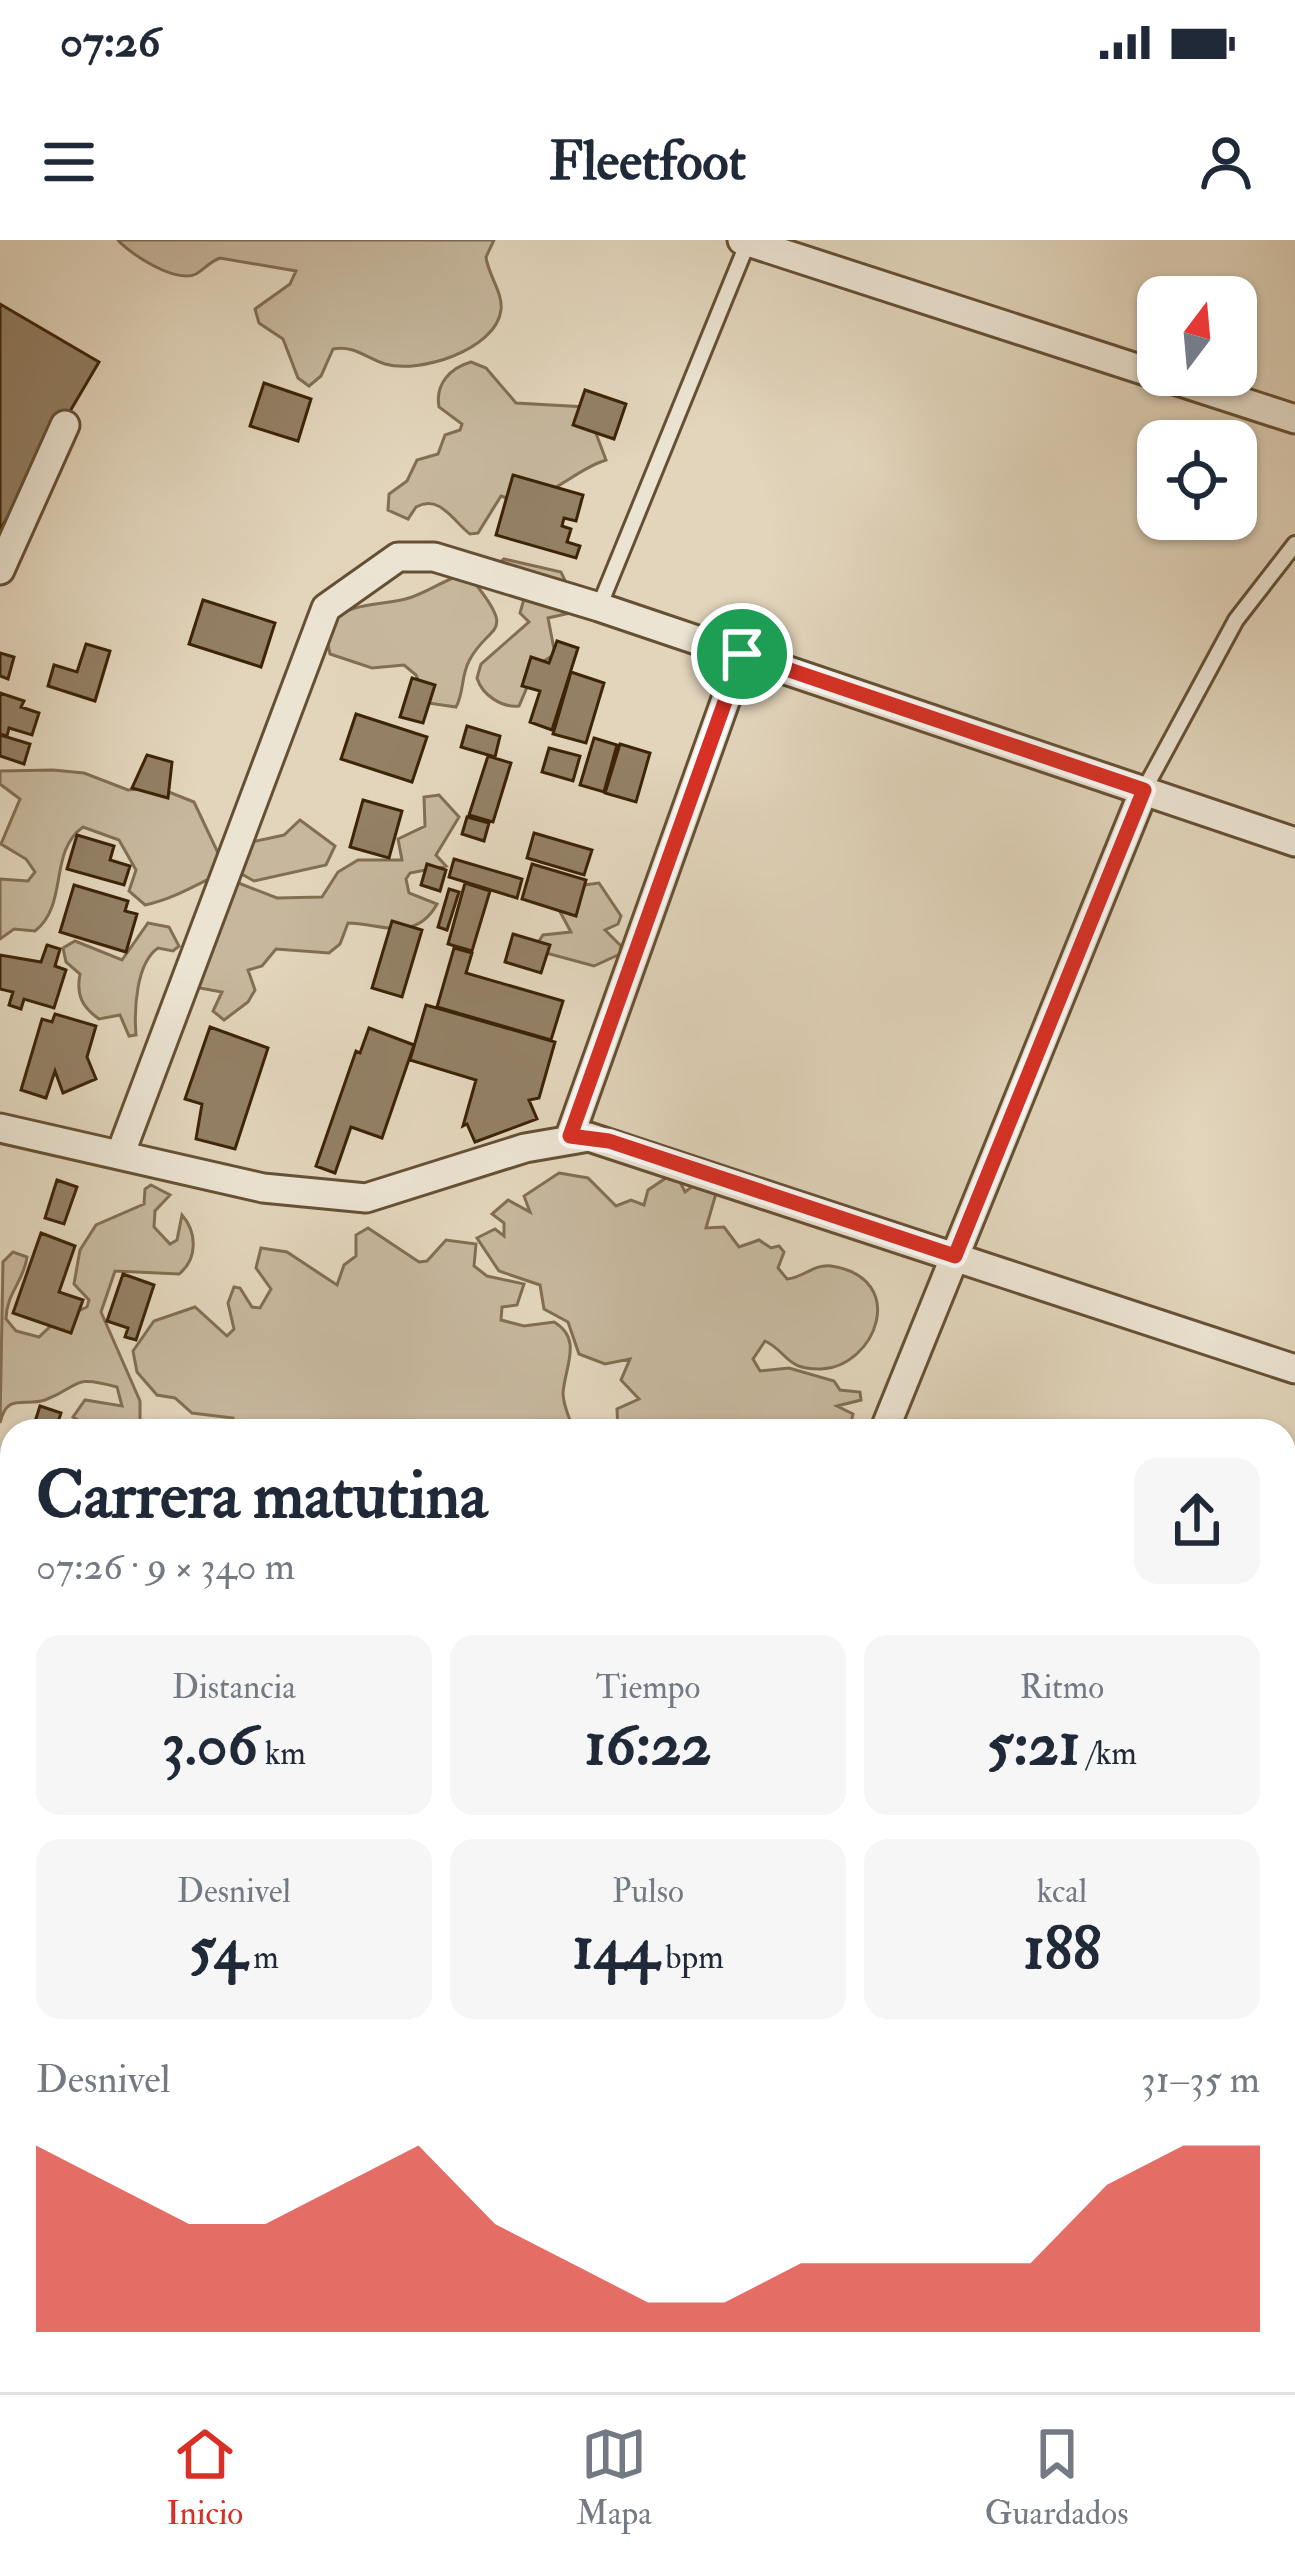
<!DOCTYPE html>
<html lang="es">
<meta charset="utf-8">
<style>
:root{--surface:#fff;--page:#f6f6f7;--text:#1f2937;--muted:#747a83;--line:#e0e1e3;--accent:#d93025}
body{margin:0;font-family:"IM FELL Double Pica",serif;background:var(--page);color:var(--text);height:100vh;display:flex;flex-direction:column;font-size:45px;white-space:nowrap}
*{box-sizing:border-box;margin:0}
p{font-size:39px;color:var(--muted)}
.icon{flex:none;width:66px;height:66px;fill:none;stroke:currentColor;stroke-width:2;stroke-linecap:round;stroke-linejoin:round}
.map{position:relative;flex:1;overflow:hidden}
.drawer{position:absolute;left:0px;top:1179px;width:1296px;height:975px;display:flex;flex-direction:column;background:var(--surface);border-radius:36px 36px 0 0;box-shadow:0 3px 9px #0004}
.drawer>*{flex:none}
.needle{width:78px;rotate:16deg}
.controls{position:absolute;left:1137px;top:36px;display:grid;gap:24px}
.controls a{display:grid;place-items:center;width:120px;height:120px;border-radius:24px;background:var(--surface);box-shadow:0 3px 9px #0004;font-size:60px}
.pin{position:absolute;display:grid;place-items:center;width:102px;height:102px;color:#fff;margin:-51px;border:6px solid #fff;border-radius:50%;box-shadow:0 3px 12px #0007}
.round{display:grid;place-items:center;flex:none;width:126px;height:126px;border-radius:24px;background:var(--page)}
.head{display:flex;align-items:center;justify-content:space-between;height:204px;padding:0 36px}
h1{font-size:66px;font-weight:700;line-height:90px}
.stats{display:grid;grid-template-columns:repeat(3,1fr);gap:18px;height:204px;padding:12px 36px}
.stats div{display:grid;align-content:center;border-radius:24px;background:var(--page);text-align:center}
.stats b{font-size:60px;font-weight:700}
.stats small{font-size:33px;font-weight:400}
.stats p{font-size:33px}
.chart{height:336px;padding:24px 36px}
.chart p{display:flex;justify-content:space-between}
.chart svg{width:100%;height:216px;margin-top:12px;fill:var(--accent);opacity:.7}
.status{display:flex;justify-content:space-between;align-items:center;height:84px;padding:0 60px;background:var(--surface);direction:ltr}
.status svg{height:33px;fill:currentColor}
header{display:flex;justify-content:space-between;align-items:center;height:156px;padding:0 36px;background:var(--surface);font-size:54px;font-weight:700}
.dock{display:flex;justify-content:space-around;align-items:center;height:168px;border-top:3px solid var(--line);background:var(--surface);font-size:33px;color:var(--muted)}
.dock a{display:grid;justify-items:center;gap:6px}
.dock .selected{color:var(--accent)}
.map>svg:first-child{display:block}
.green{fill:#c6b79d;stroke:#826e52;stroke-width:3}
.building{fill:#938065;stroke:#3d2407;stroke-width:3}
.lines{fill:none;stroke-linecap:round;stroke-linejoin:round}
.lane-casing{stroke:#665034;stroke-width:20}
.street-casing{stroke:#665034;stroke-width:33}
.lane{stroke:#ece4d3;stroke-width:14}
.street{stroke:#ece4d3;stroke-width:27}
.route-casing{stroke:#fff;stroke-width:24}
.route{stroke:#d93025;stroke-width:15}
</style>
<div class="status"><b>07:26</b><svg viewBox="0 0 49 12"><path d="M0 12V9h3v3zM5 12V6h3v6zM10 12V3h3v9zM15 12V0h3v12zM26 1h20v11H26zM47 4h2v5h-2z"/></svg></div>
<header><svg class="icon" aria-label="menu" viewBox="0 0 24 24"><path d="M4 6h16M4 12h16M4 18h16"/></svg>Fleetfoot<svg class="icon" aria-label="person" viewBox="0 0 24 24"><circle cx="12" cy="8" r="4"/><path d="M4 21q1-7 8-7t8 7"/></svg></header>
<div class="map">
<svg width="1295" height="2152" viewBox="0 0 1295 2152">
<rect width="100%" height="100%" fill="#e2d5bc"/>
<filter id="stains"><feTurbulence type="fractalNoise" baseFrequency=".00167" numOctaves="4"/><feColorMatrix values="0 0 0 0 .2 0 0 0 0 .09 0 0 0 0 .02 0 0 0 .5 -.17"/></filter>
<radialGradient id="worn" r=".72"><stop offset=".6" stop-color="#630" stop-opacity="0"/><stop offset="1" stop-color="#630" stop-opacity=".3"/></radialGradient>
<path class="green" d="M118 0H494L486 17C488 35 503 52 501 70 496 110 419 134 385 124 366 118 354 105 333 109L321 136 309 146 298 138 283 99 259 83 255 69 290 44 296 31 220 18C209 22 205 29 196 34 176 44 130 14 118 0Z
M471 122 486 128 516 163 586 167 606 220C569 231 541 272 501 256L478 293 470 294C453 281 440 254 416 267L408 279 388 270 389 254 407 241 417 220 438 214 445 195 460 190 462 184 439 167C435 144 450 128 471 122Z
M504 319 561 332 570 351V373L548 378 555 414 536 426 519 466C502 468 482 455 477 438L481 424 529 382 520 373 526 352 498 324Z
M453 338 474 342C518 397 488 383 469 421 461 436 464 453 456 467L428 463 416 435 404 425 372 428 330 414C315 359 377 368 409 358 425 353 438 344 453 338Z
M53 530 84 533 128 550 159 548 194 562 220 617 213 637C191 648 169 660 145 665L129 651 136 630 119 600 83 587C48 612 69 664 35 691L14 689 0 699V639L28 641 35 632 26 619 1 604 20 559 0 544V531Z
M439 555 459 577 436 615 446 626 410 633 406 639 409 653 437 664C415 704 379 683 348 683L340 704 329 713 276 709 262 726 248 730 255 750 248 762 224 780 213 771 222 752 195 747 231 640 277 658 322 657 338 632 358 620H402L398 599 425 586 424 557Z
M300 580 335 606 326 625 254 641 229 627 242 604 284 595Z
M599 643 621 676 618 684 605 690 621 706 620 714 594 726 546 713 539 701 543 695 571 692 559 670 584 645Z
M148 683 169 687 179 706 173 711 158 708C136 723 134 770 136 795L129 796 120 775 99 779C82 767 76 755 80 734L66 722 63 708 75 701 122 720Z
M559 933 588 938 616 966 631 960 644 965 648 950 666 938 680 942 685 952 697 943 717 950 706 988 724 987 739 1007 759 1000 771 1008 779 1006 784 1012 778 1028 787 1039C803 1038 813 1024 831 1026 910 1038 876 1127 821 1129 785 1130 787 1111 765 1101L753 1119 760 1131 789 1128 834 1141 840 1150 860 1152 861 1160 837 1166 853 1174 849 1191H834L833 1186 821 1191H618L617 1169 639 1159 621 1140 630 1119 605 1124 579 1114 568 1082 544 1069 540 1045 499 1031 477 998 495 989 504 996V983L492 974 508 960 530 972 524 956Z
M151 945 170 955 155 971 154 987 170 1004 177 1000 182 975C197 992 198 1019 179 1034L115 1031 101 1072 140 1161V1191L92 1188 73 1177 85 1160 122 1166 117 1147C70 1134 82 1146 45 1160 24 1167 7 1152 0 1183L3 1022 13 1012 27 1017C24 1041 6 1054 6 1079L16 1091 39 1097 56 1081 87 1067 89 1060 74 1044 80 1010 96 985 144 964 145 949Z
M368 988 419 1022 427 1021 446 1000 476 1004 474 1026 487 1036 524 1044 517 1065 502 1067 501 1080 524 1086 554 1082C583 1099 565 1126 563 1153 563 1166 570 1179 574 1191H232L233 1178 192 1173 175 1158 157 1155 137 1132 133 1111 154 1081 195 1067 227 1096 234 1089 228 1063 234 1047 240 1048 252 1067 260 1068 271 1049 256 1028 261 1008 287 1012 337 1045 344 1025 356 1016V995Z"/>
<path class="building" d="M0 64 99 122 0 290Z
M264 143 311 159 298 201 250 186Z
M585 150 626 164 614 199 573 185Z
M513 235 583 255 576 281 564 278 562 286 571 289 567 302 580 306 576 318 496 295Z
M203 360 275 383 261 427 189 404Z
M557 401 578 408 552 490 530 482 540 451 522 446 531 417 549 423Z
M86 404 110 411 95 461 48 446 54 425 77 432Z
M0 413 14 417 8 439 0 436Z
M571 432 604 443 586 503 553 494Z
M412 438 435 445 423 483 400 477Z
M0 453 24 461 21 467 39 473 32 495 9 488 7 496 0 494Z
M356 474 427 497 412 542 341 519Z
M467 486 500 496 495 517 461 507Z
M0 495 30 504 24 524 0 516Z
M594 498 617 505 604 552 580 545Z
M620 504 650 513 636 562 605 553Z
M549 508 580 516 573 541 542 532Z
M147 515 172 522 168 558 132 548Z
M488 516 511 523 493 582 469 575Z
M363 560 402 571 389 618 350 607Z
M467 577 489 583 484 601 462 594Z
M534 593 592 610 584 635 527 618Z
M77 595 114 606 110 620 130 626 124 645 67 629Z
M454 619 522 639 517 658 449 637Z
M427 624 446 630 440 651 421 645Z
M532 624 586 640 576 676 522 659Z
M465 643 490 651 472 711 448 704Z
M74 645 128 661 125 671 137 674 126 712 60 692Z
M449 649 459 652 447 690 438 687Z
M392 681 422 690 402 757 372 748Z
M513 694 550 705 541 733 505 722Z
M47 705 60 709 55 726 66 730 54 768 24 759 21 769 9 765 13 752 0 749V715L41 722Z
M454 708 472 713 466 733 563 761 551 800 437 767Z
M426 765 555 802 539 858 529 860 537 879 475 902 467 884 463 886 476 840 410 820Z
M55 774 96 786 87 817 96 839 63 853 55 831 46 858 21 850 42 779 52 782Z
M210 787 268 808 235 909 196 899 202 864 185 859Z
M369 788 414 805 382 898 351 887 335 933 316 926 356 811 360 813Z
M57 940 77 947 64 984 45 978Z
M41 993 75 1006 59 1052 83 1060 71 1093 13 1073Z
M123 1034 154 1045 136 1100 125 1097 128 1088 107 1081Z
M40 1166 61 1173 55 1191H32Z
M0 1346 12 1361V1421L0 1414Z
M0 1723 12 1729V1754L1 1773Z"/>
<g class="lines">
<defs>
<path id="lane" d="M599 367 748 2
M1144 550 1236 380 1295 304"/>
<path id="street" d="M742 0 1158 135
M1159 135 1295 179
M0 330 65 185
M0 888 263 948 366 958 525 908 589 897 1295 1129
M570 896 742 414
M120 915 326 368 398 317H434L599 367 1295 602
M884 1191 1144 550
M1284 1264 1295 1235
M0 1295 12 1298
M1284 1645 1295 1647
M0 1895 12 1875
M671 2142 711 2152
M330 2152 336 2142
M952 2152 955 2142"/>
</defs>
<use href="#lane" class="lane-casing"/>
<use href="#street" class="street-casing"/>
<use href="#lane" class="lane"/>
<use href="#street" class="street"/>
</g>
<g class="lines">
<defs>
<path id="route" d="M742 414 1144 550 955 1016 609 901 570 896Z"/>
</defs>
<use href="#route" class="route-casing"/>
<use href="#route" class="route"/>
</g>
<rect width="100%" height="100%" filter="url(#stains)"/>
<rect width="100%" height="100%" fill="url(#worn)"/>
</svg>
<div class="controls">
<a><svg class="needle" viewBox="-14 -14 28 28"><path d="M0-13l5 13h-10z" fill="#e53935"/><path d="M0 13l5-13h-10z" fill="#747a83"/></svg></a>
<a><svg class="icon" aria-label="locate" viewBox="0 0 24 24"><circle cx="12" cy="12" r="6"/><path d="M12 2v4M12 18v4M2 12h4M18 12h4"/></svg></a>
</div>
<div class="pin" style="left:742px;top:414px;background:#1e9e55"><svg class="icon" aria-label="arrive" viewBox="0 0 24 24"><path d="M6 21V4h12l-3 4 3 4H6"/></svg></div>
<section class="drawer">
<div class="head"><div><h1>Carrera matutina</h1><p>07:26 · 9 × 340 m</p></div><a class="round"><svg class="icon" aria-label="share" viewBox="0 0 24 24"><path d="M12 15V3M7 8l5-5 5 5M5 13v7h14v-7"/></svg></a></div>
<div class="stats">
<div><p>Distancia</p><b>3.06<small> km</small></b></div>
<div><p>Tiempo</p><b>16:22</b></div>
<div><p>Ritmo</p><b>5:21<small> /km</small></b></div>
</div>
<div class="stats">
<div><p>Desnivel</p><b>54<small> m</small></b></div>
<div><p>Pulso</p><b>144<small> bpm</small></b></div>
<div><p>kcal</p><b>188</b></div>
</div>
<div class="chart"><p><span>Desnivel</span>31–35 m</p>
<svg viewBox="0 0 160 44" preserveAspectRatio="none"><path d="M0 44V6L10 14L20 22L30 22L40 14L50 6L60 22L70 30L80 38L90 38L100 30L110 30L120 30L130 30L140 14L150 6L160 6V44z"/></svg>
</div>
</section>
</div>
<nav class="dock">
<a class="selected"><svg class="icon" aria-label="home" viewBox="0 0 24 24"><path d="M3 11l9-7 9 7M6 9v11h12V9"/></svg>Inicio</a>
<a><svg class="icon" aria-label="map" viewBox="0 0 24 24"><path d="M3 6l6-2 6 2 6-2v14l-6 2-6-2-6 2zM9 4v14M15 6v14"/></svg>Mapa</a>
<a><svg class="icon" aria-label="saved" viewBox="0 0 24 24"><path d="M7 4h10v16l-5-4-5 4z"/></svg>Guardados</a>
</nav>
